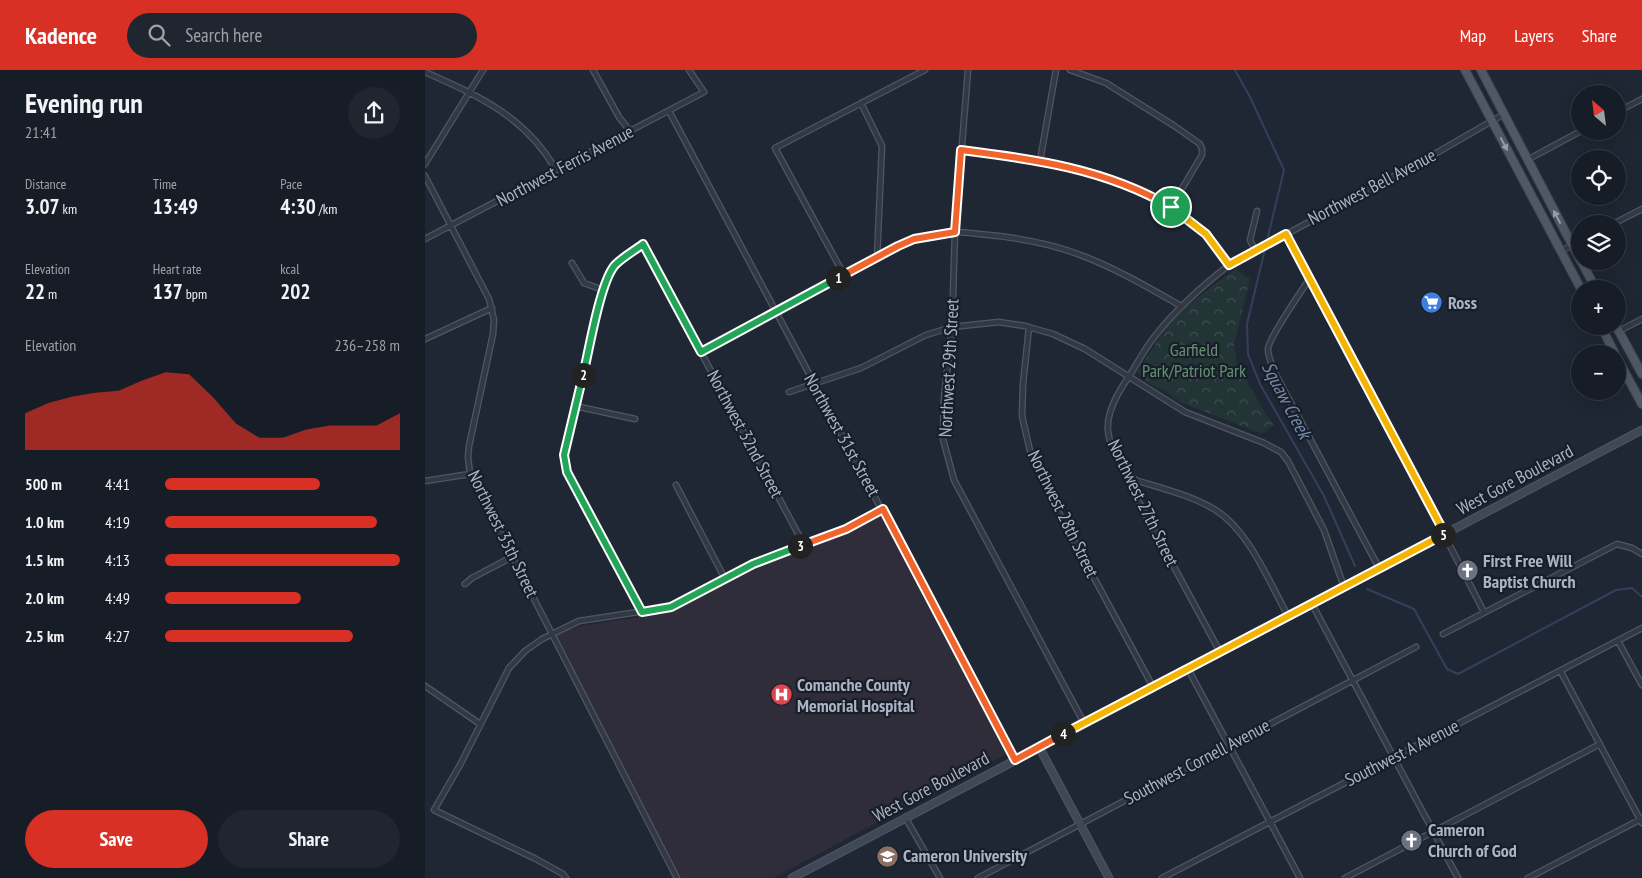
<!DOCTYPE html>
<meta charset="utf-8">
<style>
:root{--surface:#171d27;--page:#20262f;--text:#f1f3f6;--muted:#9ea2a7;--line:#363b44;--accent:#d93025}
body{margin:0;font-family:"PT Sans Narrow",sans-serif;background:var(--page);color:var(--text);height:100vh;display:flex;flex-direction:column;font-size:19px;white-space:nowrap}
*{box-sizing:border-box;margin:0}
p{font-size:16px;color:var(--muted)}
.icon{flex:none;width:28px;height:28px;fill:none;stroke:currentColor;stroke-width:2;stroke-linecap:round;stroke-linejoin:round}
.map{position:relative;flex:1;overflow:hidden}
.drawer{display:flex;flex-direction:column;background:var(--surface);width:425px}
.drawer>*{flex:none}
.needle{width:32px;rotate:332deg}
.buttons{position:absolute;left:1146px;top:15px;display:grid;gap:10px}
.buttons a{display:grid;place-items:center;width:55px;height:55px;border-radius:50%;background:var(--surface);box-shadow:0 5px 20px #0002,0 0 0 1px var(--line);font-size:25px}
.pin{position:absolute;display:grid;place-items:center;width:42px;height:42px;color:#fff;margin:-21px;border:2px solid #fff;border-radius:50%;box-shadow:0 1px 5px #0007}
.km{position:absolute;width:25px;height:25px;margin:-12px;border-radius:50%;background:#222;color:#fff;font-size:14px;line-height:25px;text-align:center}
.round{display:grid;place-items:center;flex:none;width:52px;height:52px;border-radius:26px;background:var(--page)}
.summary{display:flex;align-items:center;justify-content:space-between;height:85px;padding:0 25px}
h1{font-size:28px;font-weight:700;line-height:38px}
.metrics{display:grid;grid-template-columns:repeat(3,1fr);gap:8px;height:85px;padding:5px 25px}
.metrics div{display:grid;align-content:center}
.metrics b{font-size:21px;font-weight:700}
.metrics small{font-size:14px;font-weight:400}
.metrics p{font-size:14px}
.chart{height:140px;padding:10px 25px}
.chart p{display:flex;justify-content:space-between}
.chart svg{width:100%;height:90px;margin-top:5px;fill:var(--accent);opacity:.7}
.primary-button{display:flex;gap:10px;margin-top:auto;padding:10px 25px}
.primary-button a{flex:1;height:58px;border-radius:30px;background:var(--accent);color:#fff;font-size:20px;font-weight:700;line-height:58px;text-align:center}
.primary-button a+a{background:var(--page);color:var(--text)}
ul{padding:0 25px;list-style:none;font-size:16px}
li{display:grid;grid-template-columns:80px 60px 1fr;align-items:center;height:38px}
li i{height:12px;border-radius:6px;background:var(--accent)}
header{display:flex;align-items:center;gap:30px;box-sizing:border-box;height:70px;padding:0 25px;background:var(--accent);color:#fff}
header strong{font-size:24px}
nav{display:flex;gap:28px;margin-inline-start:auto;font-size:18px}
.search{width:350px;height:45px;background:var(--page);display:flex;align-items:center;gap:12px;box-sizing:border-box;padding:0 18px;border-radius:28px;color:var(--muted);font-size:19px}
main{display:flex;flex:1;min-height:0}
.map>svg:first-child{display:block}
.medical{fill:#2f2d39}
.park{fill:url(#park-crowns)}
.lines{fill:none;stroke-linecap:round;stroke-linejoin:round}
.stream{stroke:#32415b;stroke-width:2}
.street-casing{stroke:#505663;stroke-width:7}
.secondary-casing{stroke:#505663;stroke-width:9}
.primary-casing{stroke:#3c424e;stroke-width:10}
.street{stroke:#323945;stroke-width:4.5}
.secondary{stroke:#404858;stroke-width:7}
.primary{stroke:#505865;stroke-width:8}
.oneway{fill:#959cab}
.split-1-casing{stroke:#fff;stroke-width:10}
.split-2-casing{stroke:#fff;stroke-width:10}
.split-3-casing{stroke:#fff;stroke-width:10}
.split-4-casing{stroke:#fff;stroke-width:10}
.split-5-casing{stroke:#fff;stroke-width:10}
.split-6-casing{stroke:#fff;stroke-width:10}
.split-1{stroke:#f0652b;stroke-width:6}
.split-2{stroke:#22a559;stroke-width:6}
.split-3{stroke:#22a559;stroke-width:6}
.split-4{stroke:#f0652b;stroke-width:6}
.split-5{stroke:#f5b400;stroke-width:6}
.split-6{stroke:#f5b400;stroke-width:6}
.labels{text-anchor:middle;stroke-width:4.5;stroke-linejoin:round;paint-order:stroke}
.street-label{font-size:18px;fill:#acb3c2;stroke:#181e29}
.poi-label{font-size:18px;font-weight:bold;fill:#acb3c2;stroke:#181e29;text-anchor:start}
.park-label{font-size:18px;fill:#659171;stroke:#181e29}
.water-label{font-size:19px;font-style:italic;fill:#7488aa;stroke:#181e29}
</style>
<header>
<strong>Kadence</strong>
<div class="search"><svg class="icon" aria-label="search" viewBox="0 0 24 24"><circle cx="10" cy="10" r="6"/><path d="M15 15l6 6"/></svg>Search here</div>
<nav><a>Map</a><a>Layers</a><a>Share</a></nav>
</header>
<main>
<section class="drawer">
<div class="summary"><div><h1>Evening run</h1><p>21:41</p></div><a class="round"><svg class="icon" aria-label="share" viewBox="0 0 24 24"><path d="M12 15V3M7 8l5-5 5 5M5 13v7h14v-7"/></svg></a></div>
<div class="metrics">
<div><p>Distance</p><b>3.07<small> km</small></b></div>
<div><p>Time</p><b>13:49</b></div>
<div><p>Pace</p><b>4:30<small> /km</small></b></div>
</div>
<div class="metrics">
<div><p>Elevation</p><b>22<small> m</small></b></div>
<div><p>Heart rate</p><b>137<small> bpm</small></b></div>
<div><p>kcal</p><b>202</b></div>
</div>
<div class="chart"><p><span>Elevation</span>236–258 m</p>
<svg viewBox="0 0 160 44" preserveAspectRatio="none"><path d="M0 44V26L10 21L20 18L30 16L40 15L50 10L60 6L70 7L80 18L90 31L100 38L110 38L120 34L130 32L140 32L150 32L160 26V44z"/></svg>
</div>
<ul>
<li><b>500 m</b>4:41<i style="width:66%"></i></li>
<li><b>1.0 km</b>4:19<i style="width:90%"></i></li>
<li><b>1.5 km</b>4:13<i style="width:100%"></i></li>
<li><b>2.0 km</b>4:49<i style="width:58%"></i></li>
<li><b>2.5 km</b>4:27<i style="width:80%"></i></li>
</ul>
<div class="primary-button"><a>Save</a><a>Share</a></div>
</section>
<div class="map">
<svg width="1217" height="808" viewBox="0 0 1217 808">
<defs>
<pattern id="park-crowns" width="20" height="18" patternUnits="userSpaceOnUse" patternTransform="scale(1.25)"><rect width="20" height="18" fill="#223436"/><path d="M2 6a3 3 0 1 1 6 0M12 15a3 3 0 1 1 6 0" fill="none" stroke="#3f4f51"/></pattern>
</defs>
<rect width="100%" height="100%" fill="#1f2734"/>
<path class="medical" d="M456 444 581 684 348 808H256L130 566 154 556 242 543 315 504 334 496 422 463Z"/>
<path class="park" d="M810 199 825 209 809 275 812 294 842 346 849 354 837 364 755 332 740 321 725 314 712 302 741 258 759 238Z"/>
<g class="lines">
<path class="stream" d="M810 0 825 27 859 100 822 254 823 284 835 314 899 426 930 496
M942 519 989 539 1022 599 1033 604 1191 520 1207 518 1217 527"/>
<defs>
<path id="street" d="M168 0 194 47 205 61
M543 0 530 162 527 257 519 328 518 369 529 410 659 653
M645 0 681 13 748 55 775 74 777 79V85L746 137
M0 2C54 26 101 47 131 100
M436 33 457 76 452 188
M244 41 590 690
M1192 42 1217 29
M536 80 615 91 659 100 694 111 738 132 756 143 781 163 804 195
M1102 90 1156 61
M615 91 631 0
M0 94 58 0
M0 106 64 229 69 250 68 264 44 376 43 387 45 404 252 808
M1188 154 1217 139
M861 163 923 278 1059 542
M0 169 279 22 264 0
M830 180 825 170 832 141
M1136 181 1155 171
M147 193 159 213 178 220
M419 205 350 78 500 0
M885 208C877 220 843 269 843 279 843 288 848 297 851 305L954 498
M604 257 598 314 597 346 606 385 632 439 728 617
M1194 261 1217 249
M0 269 67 238
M276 282 473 176C490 168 509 163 528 162 537 162 546 163 554 164 589 167 626 173 658 186 692 199 724 218 756 236
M364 322 436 298 501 265 527 257 574 252 600 256 628 264 660 279 760 342 839 373 856 382 863 391 899 460 919 517
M150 336 210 349
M710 410C736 418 765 425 789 439 824 460 844 512 863 546
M0 411 45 404
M251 415 300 509
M40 514 47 508 87 487
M887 534 1033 808
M217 542 142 402 139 385 178 220C187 196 197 188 218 174L379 475
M1018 564 1192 474 1207 478 1217 484
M1193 571 1217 615
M795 582 708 421 710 410C697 395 685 381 683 361 681 342 695 319 705 305 713 292 720 278 730 266 751 239 777 216 804 195L1001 89 1079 44
M763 599 875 808
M1136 602 1217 753
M0 616 55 654
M480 747 515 808
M141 808 138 804 111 789 9 740 35 695 84 598 100 581 117 569 154 551 246 537 328 494 421 459 457 439
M553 808 991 577
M737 808 1217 558
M920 808 1175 674
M1103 808 1216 749"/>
<path id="secondary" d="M614 677 684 808
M367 808 1217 360"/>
<path id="primary" d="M1040 0 1156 219
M1056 0 1155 190
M1156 191 1171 219
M1176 256 1190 284
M1191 256 1217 304
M1192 288 1217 334"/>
</defs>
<use href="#street" class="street-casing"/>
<use href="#secondary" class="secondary-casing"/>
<use href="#primary" class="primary-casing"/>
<use href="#street" class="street"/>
<use href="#secondary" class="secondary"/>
<use href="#primary" class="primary"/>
</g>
<defs><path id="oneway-solid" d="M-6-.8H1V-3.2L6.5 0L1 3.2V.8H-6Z" transform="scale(1.25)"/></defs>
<g class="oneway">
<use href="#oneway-solid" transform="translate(1079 74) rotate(62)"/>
<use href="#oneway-solid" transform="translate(1132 147) rotate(-118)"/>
</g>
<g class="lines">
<defs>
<path id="split-1" d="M413 208 473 176 489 169 530 162 536 80C609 89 681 99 746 137"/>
<path id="split-2" d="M158 305C164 281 175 212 190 195 198 187 209 181 218 174L276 282 413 208"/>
<path id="split-3" d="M158 305 139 385 142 402 217 542 246 537 328 494 375 476"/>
<path id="split-4" d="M375 476 421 459 458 439 590 690 638 664"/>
<path id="split-5" d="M638 664 1018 465"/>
<path id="split-6" d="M746 137 781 164 804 195 861 164 1020 464 1018 465"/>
</defs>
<use href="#split-1" class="split-1-casing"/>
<use href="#split-2" class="split-2-casing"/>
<use href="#split-3" class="split-3-casing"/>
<use href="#split-4" class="split-4-casing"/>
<use href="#split-5" class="split-5-casing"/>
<use href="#split-6" class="split-6-casing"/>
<use href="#split-1" class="split-1"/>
<use href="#split-2" class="split-2"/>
<use href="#split-3" class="split-3"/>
<use href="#split-4" class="split-4"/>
<use href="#split-5" class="split-5"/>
<use href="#split-6" class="split-6"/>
</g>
<defs>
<symbol id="supermarket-disc" viewBox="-11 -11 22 22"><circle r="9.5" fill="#3f7fe0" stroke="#181e29"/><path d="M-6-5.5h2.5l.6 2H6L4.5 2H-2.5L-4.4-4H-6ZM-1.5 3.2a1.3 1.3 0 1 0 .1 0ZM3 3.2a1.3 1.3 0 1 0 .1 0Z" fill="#fff"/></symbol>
<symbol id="church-disc" viewBox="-11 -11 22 22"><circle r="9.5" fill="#6b7280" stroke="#181e29"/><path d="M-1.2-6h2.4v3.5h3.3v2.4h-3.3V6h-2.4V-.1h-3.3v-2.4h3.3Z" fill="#fff"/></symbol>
<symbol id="hospital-disc" viewBox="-11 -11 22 22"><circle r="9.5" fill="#e0444e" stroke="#181e29"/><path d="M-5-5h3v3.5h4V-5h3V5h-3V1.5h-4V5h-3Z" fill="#fff"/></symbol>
<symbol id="university-disc" viewBox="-11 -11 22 22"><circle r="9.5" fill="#8d6e63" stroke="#181e29"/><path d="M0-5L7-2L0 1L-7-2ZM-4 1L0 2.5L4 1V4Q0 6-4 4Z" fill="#fff"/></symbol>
</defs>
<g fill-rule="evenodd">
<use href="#supermarket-disc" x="994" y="220" width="25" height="25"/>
<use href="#church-disc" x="1030" y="488" width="25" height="25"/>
<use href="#hospital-disc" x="344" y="612" width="25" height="25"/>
<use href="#church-disc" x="974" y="758" width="25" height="25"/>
<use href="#university-disc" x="450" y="774" width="25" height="25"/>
</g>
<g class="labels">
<g class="street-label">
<text transform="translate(140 96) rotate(-28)" y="6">Northwest Ferris Avenue</text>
<text transform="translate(947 117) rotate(-28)" y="6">Northwest Bell Avenue</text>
<text transform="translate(524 298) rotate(-87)" y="6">Northwest 29th Street</text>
<text transform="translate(320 364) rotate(62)" y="6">Northwest 32nd Street</text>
<text transform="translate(417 365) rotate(61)" y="6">Northwest 31st Street</text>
<text transform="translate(1090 410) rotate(-28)" y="6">West Gore Boulevard</text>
<text transform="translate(718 433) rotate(64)" y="6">Northwest 27th Street</text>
<text transform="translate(638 444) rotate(64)" y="6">Northwest 28th Street</text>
<text transform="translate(78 464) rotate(64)" y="6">Northwest 35th Street</text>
<text transform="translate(977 683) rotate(-27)" y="6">Southwest A Avenue</text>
<text transform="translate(772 692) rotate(-28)" y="6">Southwest Cornell Avenue</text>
<text transform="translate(506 717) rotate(-28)" y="6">West Gore Boulevard</text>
</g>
<g class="poi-label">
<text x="1023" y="239">Ross</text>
<text x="1058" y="497">First Free Will<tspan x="1058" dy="21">Baptist Church</tspan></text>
<text x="372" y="621">Comanche County<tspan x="372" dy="21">Memorial Hospital</tspan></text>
<text x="1003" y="766">Cameron<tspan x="1003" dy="21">Church of God</tspan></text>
<text x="478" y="792">Cameron University</text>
</g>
<g class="park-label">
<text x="769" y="286">Garfield<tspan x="769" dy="21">Park/Patriot Park</tspan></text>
</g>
<g class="water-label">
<text transform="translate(862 330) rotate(62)" y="7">Squaw Creek</text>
</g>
</g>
</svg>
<div class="buttons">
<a><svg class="needle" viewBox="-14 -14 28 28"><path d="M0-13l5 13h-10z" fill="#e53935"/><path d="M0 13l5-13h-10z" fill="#9ea2a7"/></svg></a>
<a><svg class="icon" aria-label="locate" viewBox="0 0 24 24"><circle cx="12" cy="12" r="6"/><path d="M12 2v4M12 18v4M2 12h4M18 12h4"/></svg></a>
<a><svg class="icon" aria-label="layers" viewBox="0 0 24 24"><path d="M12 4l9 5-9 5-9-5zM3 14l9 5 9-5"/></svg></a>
<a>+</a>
<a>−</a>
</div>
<div class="pin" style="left:746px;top:137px;background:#1e9e55"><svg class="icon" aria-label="arrive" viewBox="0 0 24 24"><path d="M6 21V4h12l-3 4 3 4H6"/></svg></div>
<b class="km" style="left:413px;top:208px">1</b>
<b class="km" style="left:158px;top:305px">2</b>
<b class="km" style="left:375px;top:476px">3</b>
<b class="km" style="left:638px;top:664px">4</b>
<b class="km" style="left:1018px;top:465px">5</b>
</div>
</main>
